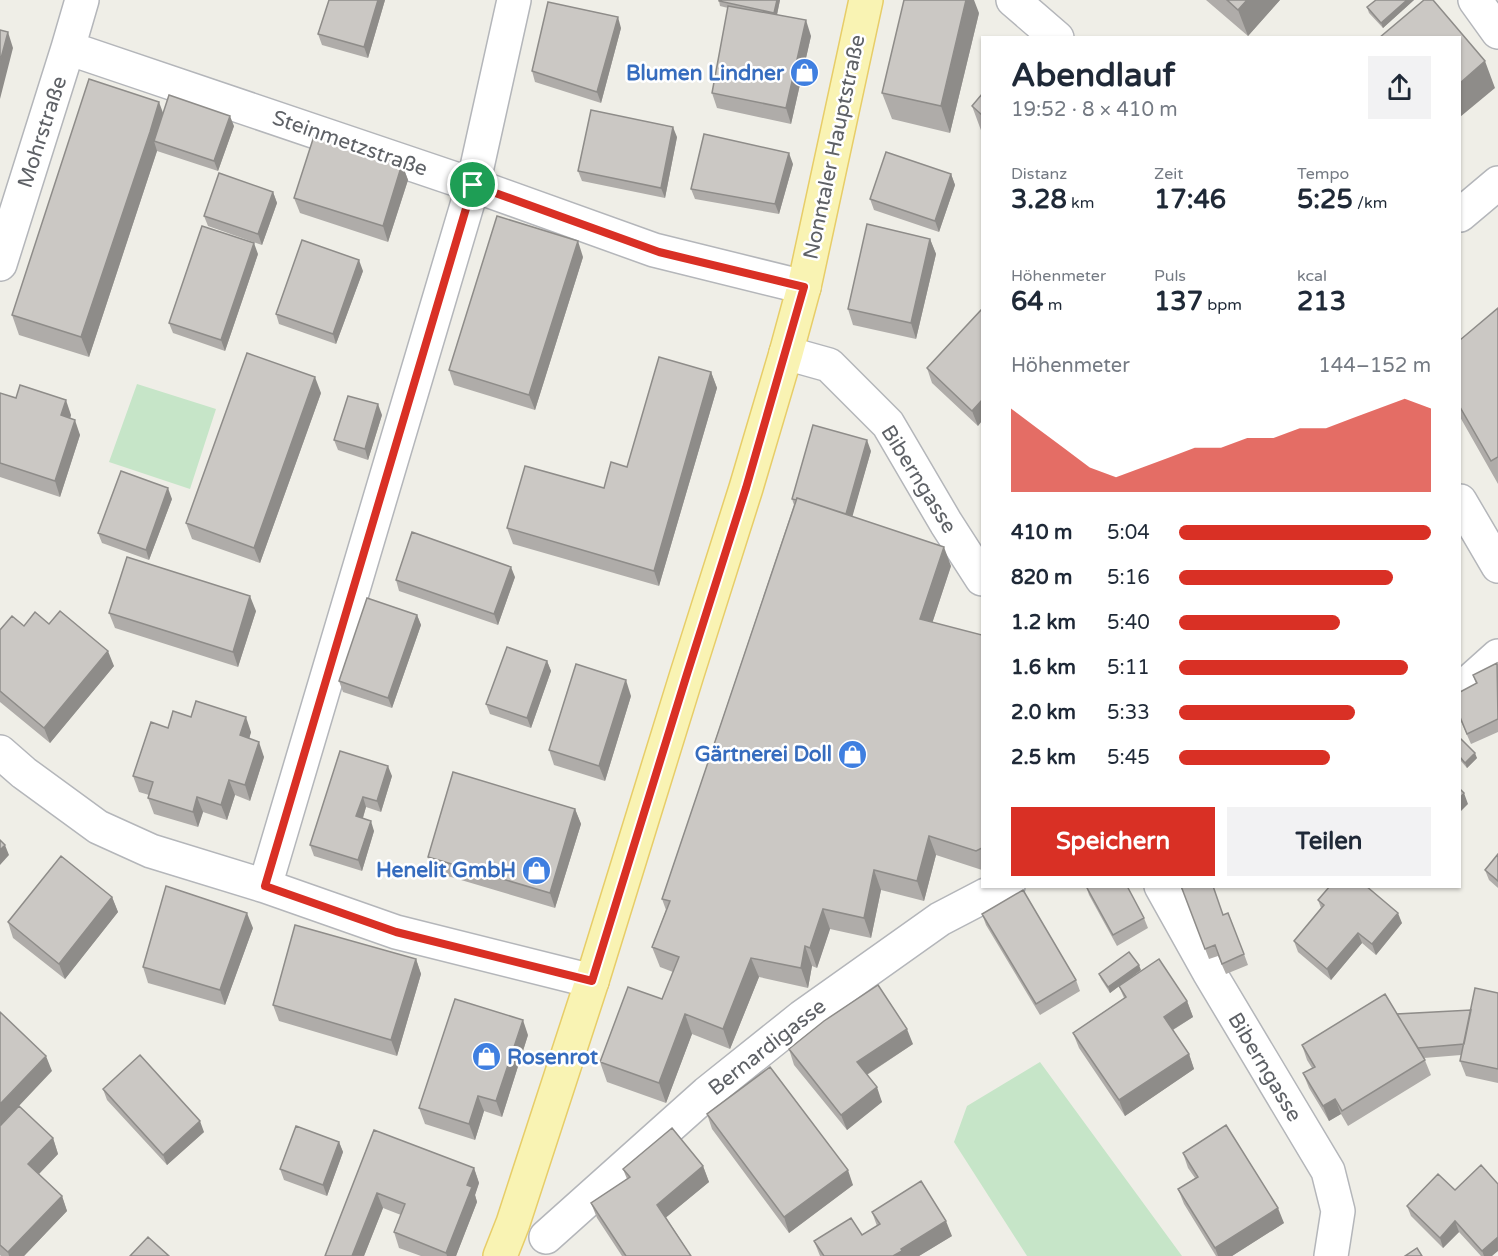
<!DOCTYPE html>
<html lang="de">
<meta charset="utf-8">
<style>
:root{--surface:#fff;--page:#f2f2f3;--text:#1f2937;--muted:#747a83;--accent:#d93025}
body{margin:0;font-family:"Varela Round",sans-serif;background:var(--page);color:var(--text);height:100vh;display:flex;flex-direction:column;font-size:22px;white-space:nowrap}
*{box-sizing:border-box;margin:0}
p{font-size:20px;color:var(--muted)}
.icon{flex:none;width:33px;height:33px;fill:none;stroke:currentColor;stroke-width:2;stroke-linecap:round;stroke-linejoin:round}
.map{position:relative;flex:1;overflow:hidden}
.side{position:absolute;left:981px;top:36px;width:480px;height:852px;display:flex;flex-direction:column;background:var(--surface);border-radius:0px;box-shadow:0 2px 4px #0004}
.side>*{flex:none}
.pin{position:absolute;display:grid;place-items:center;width:51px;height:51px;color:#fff;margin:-26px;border:3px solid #fff;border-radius:50%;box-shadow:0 2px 6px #0007}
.round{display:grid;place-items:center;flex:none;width:63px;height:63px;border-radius:0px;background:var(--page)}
.summary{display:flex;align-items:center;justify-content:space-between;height:102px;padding:0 30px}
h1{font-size:33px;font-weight:700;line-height:45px}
.metrics{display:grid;grid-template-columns:repeat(3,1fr);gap:9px;height:102px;padding:6px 30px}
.metrics div{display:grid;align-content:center}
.metrics b{font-size:26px;font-weight:700}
.metrics small{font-size:16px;font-weight:400}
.metrics p{font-size:16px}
.chart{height:168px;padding:12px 30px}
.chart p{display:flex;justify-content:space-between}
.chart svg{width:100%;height:108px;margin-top:6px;fill:var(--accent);opacity:.7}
.cta{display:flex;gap:12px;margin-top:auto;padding:12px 30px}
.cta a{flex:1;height:69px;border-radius:0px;background:var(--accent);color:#fff;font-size:24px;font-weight:700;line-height:69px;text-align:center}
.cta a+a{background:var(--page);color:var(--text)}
ul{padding:0 30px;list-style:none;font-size:20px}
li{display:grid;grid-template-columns:96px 72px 1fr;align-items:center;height:45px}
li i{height:15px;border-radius:8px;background:var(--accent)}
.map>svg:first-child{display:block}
.green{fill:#c6e5c8}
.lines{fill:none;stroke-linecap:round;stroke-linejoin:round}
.minor-casing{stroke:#b4b6ba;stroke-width:36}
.major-casing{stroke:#e7cd68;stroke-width:36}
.minor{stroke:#fff;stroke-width:33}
.major{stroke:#f9f3b3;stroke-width:33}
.wall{fill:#afaca9}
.shaded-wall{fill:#8e8c89}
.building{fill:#cbc8c4;stroke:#8e8c89;stroke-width:1.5}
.route-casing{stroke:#fff;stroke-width:12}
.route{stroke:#d93025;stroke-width:8}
.labels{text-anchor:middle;stroke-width:5;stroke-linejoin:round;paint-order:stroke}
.shop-label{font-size:21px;font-weight:bold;fill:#366cbe;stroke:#fff;text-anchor:end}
.street-label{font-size:21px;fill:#5e6166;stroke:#fff}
</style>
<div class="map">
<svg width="1498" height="1256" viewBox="0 0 1498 1256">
<rect width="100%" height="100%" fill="#efeee7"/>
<path class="green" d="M137 384 216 409 190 489 109 462Z
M1040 1062 1182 1256H1027L954 1142 967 1106Z"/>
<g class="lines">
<defs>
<path id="minor" d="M1013 0 1057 38
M1475 0 1498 32
M68 48 473 185 654 250 804 287
M1460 215 1498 183
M0 264 68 48 82 0
M786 353 829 365 888 424 946 523 982 579
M1460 501 1498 566
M1460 690 1498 656
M0 752 24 773 98 827 151 851 265 886 396 932 592 981
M265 886 473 185 514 0
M1161 886 1209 972 1328 1171 1338 1211 1331 1256
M546 1237 707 1093 802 1017 940 919 986 895 1008 886"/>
<path id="major" d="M500 1256 513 1223 592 981 687 674 746 488 786 353 804 287 866 0"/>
</defs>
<use href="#minor" class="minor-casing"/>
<use href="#major" class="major-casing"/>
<use href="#minor" class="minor"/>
<use href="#major" class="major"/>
</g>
<path class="wall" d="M329 0H385L368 58 322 45 318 34Z
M780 0 777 15 811 36 791 124 717 108 712 93 728 8 720 6 719 1Z
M1206 0H1280L1248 36Z
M1376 0H1414L1383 28 1369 13 1367 7Z
M979 13 950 133 892 119 882 93Z
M621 28 601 103 535 82 532 71Z
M982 94V133L972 106Z
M163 113 234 126 218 171 157 151 89 357 19 335 12 315Z
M677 137 665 198 582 181 578 171Z
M402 164 408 180 388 242 300 213 294 198Z
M793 164 779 214 695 199 691 189Z
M951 174 955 185 939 232 874 210 870 199Z
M273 192 277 203 262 245 208 226 204 216Z
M930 239 936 254 916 339 853 325 848 309Z
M258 254 225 351 173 333 169 323Z
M583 257 535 410 454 385 449 370Z
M363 271 336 344 279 324 276 314Z
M1498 308V484L1460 417V340Z
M982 309 978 426 932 383 927 368Z
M711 372 717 388 659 586 513 544 507 528 604 488 627 467Z
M0 393 71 415 70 418 80 435 60 497 0 477Z
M321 393 260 563 192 539 186 523Z
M382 415 368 460 338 450 334 440Z
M871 451 852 516 951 566 932 623 982 635V870L936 855 924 901 881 890 871 938 830 929 817 968 812 966 808 988 759 977 730 1049 692 1034 666 1103 607 1082 600 1062 662 999 673 972 660 967 652 947 666 910 662 899 794 505 792 499Z
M172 499 149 560 102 543 98 533Z
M515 577 498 625 399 591 396 580Z
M256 611 238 667 115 628 109 613Z
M417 615 421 625 392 708 343 692 339 681Z
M49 624 114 666 50 743 0 702V630Z
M547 661 551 671 531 728 490 714 486 704Z
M1498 664V732L1471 744 1460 719V692L1476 684 1473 675Z
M631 696 605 781 554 765 549 750Z
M191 717 251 732 249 738 264 757 250 801 235 795 227 820 203 812 198 827 154 814 148 798 149 795 139 792 133 776 168 728Z
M1460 738 1477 758 1467 768 1460 760Z
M340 751 392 776 381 812 366 807 363 818 374 831 362 871 314 856 310 845Z
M575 809 581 824 555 908 434 872 428 857Z
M1498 854V888L1489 880 1485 870Z
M1086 886 1144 918 1148 928 1117 946 1089 895Z
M1181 886 1223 915 1244 954 1248 965 1226 974 1218 956 1209 959Z
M112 897 118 912 65 979 13 938 8 922Z
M1318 900 1402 923 1376 955 1362 943 1331 980 1298 952 1294 941 1321 908Z
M982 914 1076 980 1080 991 1040 1015 986 925Z
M253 928 225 1005 148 983 143 967Z
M416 959 421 974 397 1056 279 1021 273 1005Z
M1141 970 1129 979 1187 1001 1193 1017 1173 1030 1189 1054 1194 1069 1125 1116 1079 1048 1073 1033 1124 998 1119 986 1110 993 1101 979 1099 974Z
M1498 993V1083L1466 1076 1460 1061 1461 1055 1424 1058 1431 1075 1348 1126 1341 1114 1329 1121 1309 1088 1303 1073 1312 1068 1307 1060 1302 1045 1397 1014 1471 1010Z
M528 1035 502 1117 484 1111 475 1140 425 1124 419 1108Z
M913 1044 867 1075 882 1102 847 1130 794 1065 789 1049Z
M103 1089 204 1132 167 1165 107 1100Z
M707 1114 853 1185 789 1233 712 1129Z
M0 1126 53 1138 58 1154 39 1174 62 1196 67 1211 24 1256H1L0 1255Z
M374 1130 474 1168 479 1183 475 1195 477 1202 456 1256H421L399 1248 394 1232 401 1215 383 1208 364 1256Z
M339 1142 343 1152 327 1196 284 1180 280 1169Z
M1183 1153 1284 1223 1232 1256H1216L1184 1204 1178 1189 1195 1178 1188 1168Z
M703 1166 709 1182 666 1217 691 1256H622L597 1218 591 1203 627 1179 623 1169Z
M1438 1174 1492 1256H1481L1459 1232 1443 1248 1411 1216 1407 1206Z
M872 1212 952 1236 919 1256H820L814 1241 862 1235 877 1226Z"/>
<path class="shaded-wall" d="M378 0H385L368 58 364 47Z
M777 0H780L776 19 774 13Z
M966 0H974L979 13 950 133 941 106Z
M1247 0H1280L1248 36 1238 10Z
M1407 0H1414L1383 28 1381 23Z
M618 17 621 28 601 103 597 92Z
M806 20 811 36 791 124 786 108Z
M8 32 13 48 0 99V62Z
M1485 61 1495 88 1460 117V83Z
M159 102 166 121 154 141 157 151 89 357 81 337Z
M230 116 234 126 218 171 214 161Z
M673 127 677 137 665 198 661 188Z
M789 153 793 164 779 214 775 204Z
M402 164 408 180 388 242 383 226Z
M951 174 955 185 939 232 935 221Z
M273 192 277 203 262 245 258 234Z
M930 239 936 254 916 339 911 323Z
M578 241 583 257 535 410 529 395Z
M254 243 258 254 225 351 221 340Z
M359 260 363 271 336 344 333 334Z
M711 372 717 388 659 586 654 571Z
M315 377 321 393 260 563 254 548Z
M66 400 71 415 67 431 61 415Z
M982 400V421L978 426 972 411Z
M378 404 382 415 368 460 365 449Z
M75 420 80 435 60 497 55 481Z
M867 440 871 451 850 525 846 515Z
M168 488 172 499 149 560 146 550Z
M944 547 951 566 927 639 920 619Z
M511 567 515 577 498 625 494 614Z
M250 596 256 611 238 667 233 652Z
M417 615 421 625 392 708 388 698Z
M108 651 114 666 50 743 44 728Z
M547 661 551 671 531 728 527 718Z
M626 680 631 696 605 781 599 766Z
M246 717 251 732 246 751 240 735Z
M259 742 264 757 250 801 245 785Z
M1475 753 1477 758 1467 768 1465 763Z
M388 766 392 776 381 812 377 801Z
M229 780 235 795 227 820 221 805Z
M1464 793 1468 804 1460 812V798Z
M197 797 203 812 198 827 193 812Z
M363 797 366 807 360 827 356 816Z
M575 809 581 824 555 908 550 893Z
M371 821 374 831 362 871 358 860Z
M929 836 936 855 924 901 917 881Z
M5 845 9 855 0 865V850Z
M874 870 881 890 871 938 864 918Z
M112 897 118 912 65 979 59 964Z
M823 909 830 929 817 968 810 948Z
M247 913 253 928 225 1005 220 990Z
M1398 913 1402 923 1376 955 1372 944Z
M1358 933 1362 943 1331 980 1327 969Z
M805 946 812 966 808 988 801 968Z
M751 958 759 977 730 1049 723 1029Z
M416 959 421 974 397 1056 391 1040Z
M1139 965 1141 970 1110 993 1108 987Z
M1187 1001 1193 1017 1169 1032 1164 1017Z
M685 1014 692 1034 666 1103 659 1083Z
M523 1020 528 1035 502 1117 496 1101Z
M907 1029 913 1044 863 1077 857 1062Z
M1189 1054 1194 1069 1125 1116 1119 1100Z
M46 1056 52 1071 0 1126V1104Z
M877 1087 882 1102 847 1130 841 1115Z
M478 1096 484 1111 475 1140 469 1124Z
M1335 1099 1341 1114 1329 1121 1323 1106Z
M200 1121 204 1132 167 1165 163 1155Z
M53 1138 58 1154 33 1180 28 1164Z
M339 1142 343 1152 327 1196 323 1185Z
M703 1166 709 1182 663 1220 657 1205Z
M474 1168 479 1183 475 1195 477 1202 456 1256H447L446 1253 467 1185Z
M848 1170 853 1185 789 1233 784 1217Z
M377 1193 383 1208 364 1256H352Z
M62 1196 67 1211 24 1256H9L8 1252Z
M1278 1208 1284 1223 1232 1256H1218L1215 1248Z
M946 1221 952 1236 919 1256H893L901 1249Z
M1455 1221 1459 1232 1443 1248 1440 1238Z
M1498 1237V1251L1492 1256H1484L1482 1251Z"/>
<path class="building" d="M329 0H378L364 47 318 34Z
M719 0H777L774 13 719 1Z
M904 0H966L941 106 882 93Z
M1227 0H1247L1238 10Z
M1376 0H1407L1381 23 1367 7Z
M1424 0H1433L1485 61 1460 83V38H1379Z
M548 2 618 17 597 92 532 71Z
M728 6 806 20 786 108 712 93Z
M0 30 8 32 0 62Z
M89 79 159 102 150 132 81 337 12 315Z
M982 94V115L972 106Z
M169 95 230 116 214 161 154 141Z
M591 110 673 127 661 188 578 171Z
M704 134 789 153 775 204 691 189Z
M314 136 402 164 383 226 294 198Z
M886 152 951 174 935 221 870 199Z
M219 173 273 192 258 234 204 216Z
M497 216 578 241 529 395 449 370Z
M867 224 930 239 911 323 848 309Z
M202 226 254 243 221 340 169 323Z
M302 240 359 260 333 334 276 314Z
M1498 308V457L1491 461 1460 407V340Z
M982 309V400L972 411 927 368Z
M247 353 315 377 254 548 186 523Z
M659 357 711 372 654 571 507 528 525 466 604 488 611 462 627 467Z
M20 385 66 400 61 415 75 420 55 481 0 463V393L16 398Z
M348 396 378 404 365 449 334 440Z
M813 425 867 440 846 514 797 498 796 500 792 499Z
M121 471 168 488 146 550 98 533Z
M797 498 944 547 920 619 982 635V848L976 851 929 836 917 881 874 870 864 918 823 909 810 948 805 946 801 968 751 958 723 1029 685 1014 659 1083 600 1062 628 987 662 999 679 957 652 947 670 901 662 899Z
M412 532 511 567 494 614 396 580Z
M127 557 250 596 233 652 109 613Z
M367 598 417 615 388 698 339 681Z
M60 611 108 651 44 728 0 691V630L12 616 24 626 35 612 49 624Z
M507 647 547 661 527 718 486 704Z
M1497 663 1498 719 1467 734 1460 717V692L1477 683 1473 675Z
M576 664 626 680 599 766 549 750Z
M196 701 246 717 240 735 259 742 245 785 229 780 221 805 197 797 193 812 148 798 153 782 133 776 151 722 168 728 173 711 191 717Z
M1460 738 1475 753 1465 763 1460 757Z
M340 751 388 766 377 801 363 797 356 816 371 821 358 860 310 845Z
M453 772 575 809 550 893 428 857Z
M1460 789 1464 793 1460 798Z
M0 840 5 845 0 850Z
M1498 854V881L1485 870Z
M61 856 112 897 59 964 8 922Z
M166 886 247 913 220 990 143 967Z
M1086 886H1127L1144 918 1113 935Z
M1181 886H1213L1223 915 1228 913 1244 954 1222 964 1215 945 1205 949Z
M1330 886H1366L1398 913 1372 944 1358 933 1327 969 1294 941 1324 905 1318 900Z
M1023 890 1076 980 1036 1004 982 914Z
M295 925 416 959 391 1040 273 1005Z
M1129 952 1139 965 1108 987 1099 974Z
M1159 959 1187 1001 1164 1017 1189 1054 1119 1100 1073 1033 1126 997 1119 986Z
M878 985 907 1029 857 1062 877 1087 841 1115 789 1049 824 1021Z
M1475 988 1498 993V1069L1460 1061Z
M1385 994 1425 1060 1342 1111 1335 1099 1323 1106 1303 1073 1315 1067 1302 1045Z
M455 999 523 1020 496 1101 478 1096 469 1124 419 1108Z
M1471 1010 1464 1044 1418 1048 1397 1014Z
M0 1012 46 1056 0 1104Z
M140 1055 200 1121 163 1155 103 1089Z
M770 1067 848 1170 784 1217 707 1114Z
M19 1106 53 1138 28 1164 62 1196 8 1252 0 1245V1126Z
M1226 1125 1278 1208 1215 1248 1178 1189 1198 1177 1183 1153Z
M296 1126 339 1142 323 1185 280 1169Z
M672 1128 703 1166 657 1205 691 1256H626L591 1203 630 1177 623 1169Z
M374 1130 474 1168 467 1185 472 1187 446 1253 394 1232 405 1204 377 1193 352 1256H325Z
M1481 1165 1498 1184V1237L1482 1251 1455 1221 1440 1238 1407 1206 1438 1174 1455 1190Z
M921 1181 946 1221 901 1249 902 1251 893 1256H824L814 1241 851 1218 862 1235 880 1224 872 1212Z
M148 1237 169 1256H130Z
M1417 1248 1422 1256H1405Z"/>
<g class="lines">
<defs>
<path id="route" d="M473 185 659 252 804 287 746 488 687 674 592 981 396 932 265 886Z"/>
</defs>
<use href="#route" class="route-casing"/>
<use href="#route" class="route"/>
</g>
<defs>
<symbol id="shop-disc" viewBox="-11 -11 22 22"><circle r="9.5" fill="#3f7fe0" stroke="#fff"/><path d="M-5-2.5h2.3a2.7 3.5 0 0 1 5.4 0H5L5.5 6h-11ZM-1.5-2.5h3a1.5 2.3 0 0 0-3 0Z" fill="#fff"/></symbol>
</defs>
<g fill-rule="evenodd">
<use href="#shop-disc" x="788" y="56" width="33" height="33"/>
<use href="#shop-disc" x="836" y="738" width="33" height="33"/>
<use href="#shop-disc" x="520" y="854" width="33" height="33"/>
<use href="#shop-disc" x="470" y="1040" width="33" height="33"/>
</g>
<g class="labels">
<g class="shop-label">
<text x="784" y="80">Blumen Lindner</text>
<text x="832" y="761">Gärtnerei Doll</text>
<text x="516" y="877">Henelit GmbH</text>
<text x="507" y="1064" text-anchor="start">Rosenrot</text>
</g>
<g class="street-label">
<text transform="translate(42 132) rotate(-72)" y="7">Mohrstraße</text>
<text transform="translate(350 143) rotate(19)" y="7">Steinmetzstraße</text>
<text transform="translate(834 147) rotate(-78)" y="7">Nonntaler Hauptstraße</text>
<text transform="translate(919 479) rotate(58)" y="7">Biberngasse</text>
<text transform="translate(767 1047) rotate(-38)" y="7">Bernardigasse</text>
<text transform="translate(1265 1067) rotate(59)" y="7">Biberngasse</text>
</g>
</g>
</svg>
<div class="pin" style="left:473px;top:185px;background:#1e9e55"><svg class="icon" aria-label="arrive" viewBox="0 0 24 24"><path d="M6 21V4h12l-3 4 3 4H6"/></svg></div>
<section class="side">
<div class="summary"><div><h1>Abendlauf</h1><p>19:52 · 8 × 410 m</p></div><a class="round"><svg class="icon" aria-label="share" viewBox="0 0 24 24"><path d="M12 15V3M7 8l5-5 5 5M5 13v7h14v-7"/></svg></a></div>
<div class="metrics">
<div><p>Distanz</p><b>3.28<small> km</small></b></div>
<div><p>Zeit</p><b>17:46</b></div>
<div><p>Tempo</p><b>5:25<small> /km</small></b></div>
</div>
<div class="metrics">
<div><p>Höhenmeter</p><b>64<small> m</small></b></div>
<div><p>Puls</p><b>137<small> bpm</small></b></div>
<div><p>kcal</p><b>213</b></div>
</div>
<div class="chart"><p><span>Höhenmeter</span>144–152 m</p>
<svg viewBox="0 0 160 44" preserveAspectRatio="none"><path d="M0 44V10L10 18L20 26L30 34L40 38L50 34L60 30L70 26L80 26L90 22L100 22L110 18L120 18L130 14L140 10L150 6L160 10V44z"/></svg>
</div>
<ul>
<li><b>410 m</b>5:04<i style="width:100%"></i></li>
<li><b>820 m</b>5:16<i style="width:85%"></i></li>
<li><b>1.2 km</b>5:40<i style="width:64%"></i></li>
<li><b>1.6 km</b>5:11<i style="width:91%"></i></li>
<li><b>2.0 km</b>5:33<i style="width:70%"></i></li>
<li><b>2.5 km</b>5:45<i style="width:60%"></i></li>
</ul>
<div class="cta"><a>Speichern</a><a>Teilen</a></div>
</section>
</div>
